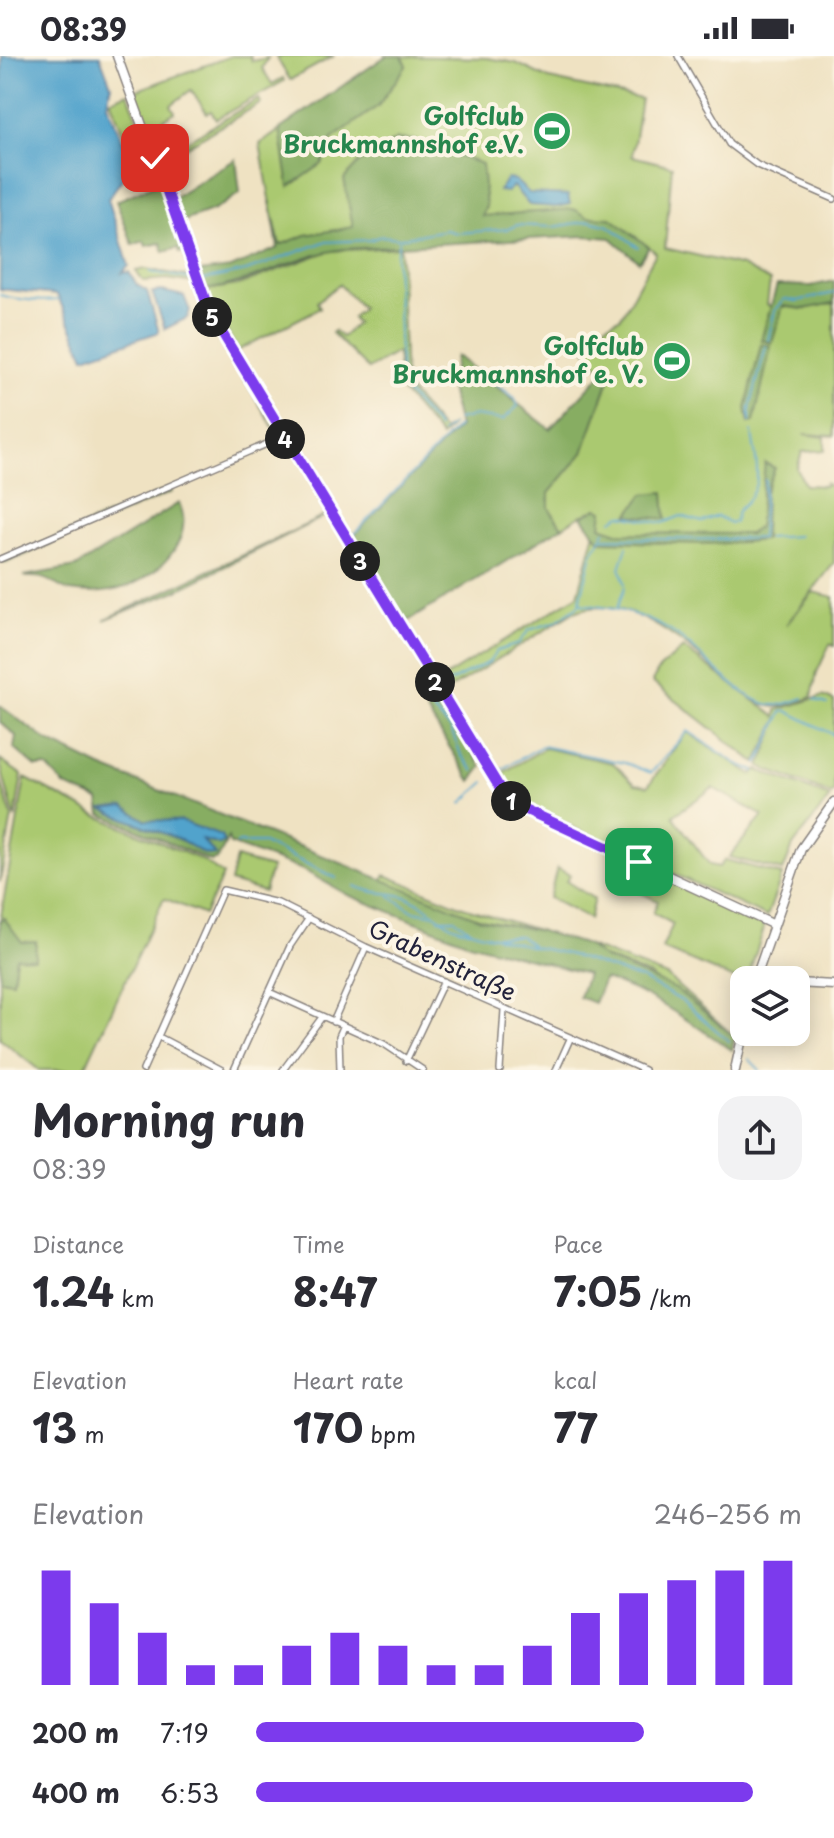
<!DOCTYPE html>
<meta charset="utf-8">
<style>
:root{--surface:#fff;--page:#f2f2f3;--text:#2b2b33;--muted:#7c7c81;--accent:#7c3aed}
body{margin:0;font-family:"Playpen Sans",sans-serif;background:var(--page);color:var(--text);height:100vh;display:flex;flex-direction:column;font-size:30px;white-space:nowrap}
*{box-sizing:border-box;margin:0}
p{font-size:26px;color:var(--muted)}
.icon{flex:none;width:44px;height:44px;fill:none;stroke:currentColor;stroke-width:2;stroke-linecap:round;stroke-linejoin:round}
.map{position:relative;height:1014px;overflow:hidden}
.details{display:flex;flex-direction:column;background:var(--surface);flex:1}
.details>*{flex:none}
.controls{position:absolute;left:730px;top:910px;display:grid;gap:16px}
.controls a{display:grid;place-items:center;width:80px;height:80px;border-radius:16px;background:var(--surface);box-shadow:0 4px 20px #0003;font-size:40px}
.pin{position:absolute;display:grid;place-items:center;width:68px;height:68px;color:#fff;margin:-34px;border-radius:16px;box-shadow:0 4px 12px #0006}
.km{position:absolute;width:40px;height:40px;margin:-20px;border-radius:50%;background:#222;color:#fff;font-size:22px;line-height:40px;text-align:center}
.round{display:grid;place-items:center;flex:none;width:84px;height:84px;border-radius:24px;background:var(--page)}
.summary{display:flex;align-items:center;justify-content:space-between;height:136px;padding:0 32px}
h1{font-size:44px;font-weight:700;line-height:60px}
.metrics{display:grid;grid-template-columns:repeat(3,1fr);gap:12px;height:136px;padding:8px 32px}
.metrics div{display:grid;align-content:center}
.metrics b{font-size:40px;font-weight:700}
.metrics small{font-size:22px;font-weight:400}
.metrics p{font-size:22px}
.chart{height:224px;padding:16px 32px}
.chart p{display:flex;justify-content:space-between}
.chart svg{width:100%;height:144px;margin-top:8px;stroke:var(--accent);stroke-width:6}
ul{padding:0 32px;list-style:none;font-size:26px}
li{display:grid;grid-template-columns:128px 96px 1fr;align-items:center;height:60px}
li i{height:20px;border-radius:10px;background:var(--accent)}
.status{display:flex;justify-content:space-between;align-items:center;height:56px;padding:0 40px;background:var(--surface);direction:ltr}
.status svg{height:22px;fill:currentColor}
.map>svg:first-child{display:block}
.green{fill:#aac970;stroke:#667656;stroke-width:2}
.forest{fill:#87ad62;stroke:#54684e;stroke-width:2}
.water{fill:#51a3cc;stroke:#3a6284;stroke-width:2}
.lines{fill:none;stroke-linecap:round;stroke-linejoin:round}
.stream{stroke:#51a3cc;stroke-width:2}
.street-casing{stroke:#88827e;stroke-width:8}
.secondary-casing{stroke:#88827e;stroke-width:11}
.street{stroke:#fff;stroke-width:5}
.secondary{stroke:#fff;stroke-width:8}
.route-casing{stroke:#fff;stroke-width:16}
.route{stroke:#7c3aed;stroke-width:10}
.labels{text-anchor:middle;stroke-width:8;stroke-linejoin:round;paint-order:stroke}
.leisure-label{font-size:24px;font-weight:bold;fill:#27864d;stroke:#fcf5e5;text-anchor:end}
.street-label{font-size:24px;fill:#22223b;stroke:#fcf5e5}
</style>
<div class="status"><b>08:39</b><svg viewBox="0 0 49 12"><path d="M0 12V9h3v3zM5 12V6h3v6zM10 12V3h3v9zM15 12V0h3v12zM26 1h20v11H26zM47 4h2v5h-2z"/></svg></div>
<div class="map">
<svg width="834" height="1014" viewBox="0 0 834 1014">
<rect width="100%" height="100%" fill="#fcf5e5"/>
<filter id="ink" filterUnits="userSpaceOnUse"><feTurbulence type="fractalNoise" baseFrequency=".0125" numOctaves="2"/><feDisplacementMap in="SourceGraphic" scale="16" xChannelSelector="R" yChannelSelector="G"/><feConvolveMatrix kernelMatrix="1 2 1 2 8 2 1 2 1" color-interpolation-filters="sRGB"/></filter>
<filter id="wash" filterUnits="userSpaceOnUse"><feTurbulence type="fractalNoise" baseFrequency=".006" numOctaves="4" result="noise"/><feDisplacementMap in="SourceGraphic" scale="32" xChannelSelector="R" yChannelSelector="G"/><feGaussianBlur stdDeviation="1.8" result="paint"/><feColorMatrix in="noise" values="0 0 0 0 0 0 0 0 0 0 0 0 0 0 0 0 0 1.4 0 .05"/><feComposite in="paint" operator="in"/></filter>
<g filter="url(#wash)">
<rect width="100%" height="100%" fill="#efe2c2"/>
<path class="green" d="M231 0H250L252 5 268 2 262 12 272 28 283 22 284 25 216 63 211 55 207 57 191 34 171 49 175 56 161 65 175 88 161 97 154 96 132 36Z
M285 0H334L290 24 276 1Z
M386 0 487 2 516 7 549 23 641 43 632 100 672 110 665 192 742 210 770 225 767 249 804 253 834 247V380L804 378 825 381V394L802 396 797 413 805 429 825 430V427L834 433V507L786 569 813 536 834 541V590L830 588 817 616 812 641C801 646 782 653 770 650 753 647 736 630 723 620 686 589 628 535 574 556L445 636 440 624 578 539 595 476 581 459 562 471 549 452V437L583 396 609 324 583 289 596 274 621 261 656 197 649 191 645 197 588 167 426 164 306 179 279 192 260 88Z
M128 37 161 126 141 81 127 86 110 44Z
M259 43 261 47 159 106 163 99Z
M400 191 405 329 443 375 453 368 441 381 400 333 397 296 368 313 332 277 334 275 342 281 357 267 352 262 362 252 339 228 317 246 320 252 237 295 206 234 238 229 329 195Z
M185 200 208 257 278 379 209 264 195 227 167 223 143 225 136 215 146 213 192 221Z
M683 592 776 661 777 654 823 640 834 645V735L831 738 760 711 779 662 756 707 652 626 659 613Z
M687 676 752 718 758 714 830 741 793 790 783 815 729 801 763 760 713 732 673 760 710 809 719 811 725 804 782 819 767 861 525 749 507 737 497 720 545 692 613 707 635 728 648 730Z
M0 704 22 719 15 762C12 750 0 713 0 704Z
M25 722 97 760 202 804 223 819 204 859 166 843 163 844 84 1014H39L0 983V923L13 925 16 901 35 886 22 887 4 863 0 865Z
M0 723 12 761 0 826Z
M236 802 271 812 264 836 230 826Z
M641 810 762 867 764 872 747 924 744 927 662 893 673 868 653 857 658 845 629 831Z
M557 812 570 819 566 825 594 843 589 863 549 842Z
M385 819 463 851 541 875 481 863 381 825Z
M586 889 667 920 735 981 649 919 602 901Z"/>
<path class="forest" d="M386 0H402L407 9 378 50 332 83 322 108 289 131 280 73Z
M397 83 413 84 482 108 486 151 482 160 574 153 588 161 611 162 649 191 639 206 611 182 585 180 344 193C295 200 254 227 206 234L199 216 231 212 278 192 270 145 280 189 306 179 353 171 344 123 358 107Z
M236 103 240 137 214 154 181 166 174 142Z
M161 126 185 195 180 197 178 192 164 196 161 187 146 190 144 185 133 189 116 145Z
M834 225V247L804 253 783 250 772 287 761 284 777 229 811 230Z
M761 288 771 290 754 366 749 367 746 352Z
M456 299 550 373 603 316 609 323 583 397 549 437V452L562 471 405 567 352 481 459 371 450 333Z
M765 407 775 412 765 436 764 484C709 491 655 486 600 485L582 460 597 452 603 455 601 470 621 477 749 478 758 471Z
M170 432 172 436 6 507 2 505Z
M664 436 666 463 628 459 644 438Z
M179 447C187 464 184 479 174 494 151 528 110 542 70 535 60 533 52 524 42 522 35 520 30 522 24 520L76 511Z
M327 459 176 535 104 564Z
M432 630 482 711 471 725 425 652Z
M0 650 48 685 101 711 481 863 541 875 586 889 602 901 676 933 735 981 732 994C691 967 652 937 604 923L594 947 579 941 587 918 469 887 348 839 303 814 230 788 228 782 218 803 211 805 101 758 99 744 65 730 47 711H36L14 692 16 680 0 666Z
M4 862 22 886 36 885 35 903 16 901 13 925 0 923V865Z"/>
<path class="water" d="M2 0H100L111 29 107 48 124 88 134 91 138 110 130 112 108 143 129 210 122 217 129 216 137 229 147 235 159 276 85 301 57 239 0 233Z
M507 123 515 124 529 137 568 139 570 148 556 151 529 149 513 130 507 136 498 135Z
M162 235 184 240 190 255 187 262 165 273 152 236Z
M124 750 145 764 181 765 221 780 224 786 220 789 202 784 216 799C200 801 193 788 178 783 153 773 126 764 103 753Z"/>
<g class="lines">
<path class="stream" d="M399 185 396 201 401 330 438 372
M150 216 192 223
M203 224 246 215 324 186 370 184 381 180 399 182 446 174 457 177 508 173 517 169 553 171 590 165 609 170 638 191
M0 239C19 244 38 246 58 244
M768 284 775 254 784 243 797 245 834 237
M457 364 474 360 503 364 518 350 515 342 483 318
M750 366V352L766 290
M442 377 453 368
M612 464 621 459 663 467 681 460 702 466 717 460 730 467 735 466 737 455C767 430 756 411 752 376
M351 481 458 370
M601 482C655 482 708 485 761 482L765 424
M766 482 798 480
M620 512 627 491
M621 514 625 528
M581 548C614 552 640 557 669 574 699 591 739 646 773 649 782 650 794 645 803 642
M617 552 625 531
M440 626 444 629 489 606 497 595 518 588 529 574 555 566 579 549 592 498 605 475
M437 640 434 656 451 673 461 699 474 715
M815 644 827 648
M758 708 782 656 787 655 834 679
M497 716 542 690 625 707 651 717 688 675 736 707 755 715
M462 747 485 726
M237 787H263L336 822
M355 830C373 839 388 835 406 841 430 848 442 872 469 874
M390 840 413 855 431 858
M439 863H455L470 874 490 880H520L534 891 568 898 642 923 682 945 729 985
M496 881 533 891
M749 1003 760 1014"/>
</g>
</g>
<g filter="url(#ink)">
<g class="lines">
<defs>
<path id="street" d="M678 0 729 88 757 109 834 143
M0 503 283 381
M269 936 384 988 423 1014
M333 966 366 891
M159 981 222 1014
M406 1005 444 925
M143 1014 223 834 278 847 366 891 644 1014
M234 1014 290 890 309 862
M283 1014 322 961
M340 1014 339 980 343 971
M500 1014 504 954
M556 1014 570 983"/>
<path id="secondary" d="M117 0 210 257 504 739 522 752 772 868
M755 924 801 793 834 746
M796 927 834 929
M735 1014 744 973"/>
</defs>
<use href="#street" class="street-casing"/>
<use href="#secondary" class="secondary-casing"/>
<use href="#street" class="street"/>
<use href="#secondary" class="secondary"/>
</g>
</g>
<g class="lines" filter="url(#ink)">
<defs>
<path id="route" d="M155 102 210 257 504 739 522 752 639 806"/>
</defs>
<use href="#route" class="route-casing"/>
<use href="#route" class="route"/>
</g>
<defs>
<symbol id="stadium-disc" viewBox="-11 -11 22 22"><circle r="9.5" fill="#2e9e5b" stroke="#fcf5e5"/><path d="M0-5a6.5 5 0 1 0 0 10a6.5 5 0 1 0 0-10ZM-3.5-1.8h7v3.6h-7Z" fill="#fff"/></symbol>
</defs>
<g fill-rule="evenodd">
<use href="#stadium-disc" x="530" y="53" width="44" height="44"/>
<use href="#stadium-disc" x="650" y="283" width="44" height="44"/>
</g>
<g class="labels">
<g class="leisure-label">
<text x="524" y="69">Golfclub<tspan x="524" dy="28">Bruckmannshof e.V.</tspan></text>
<text x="644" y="299">Golfclub<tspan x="644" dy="28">Bruckmannshof e. V.</tspan></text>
</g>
<g class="street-label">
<text transform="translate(442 905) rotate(25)" y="8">Grabenstraße</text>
</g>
</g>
</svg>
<div class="controls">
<a><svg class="icon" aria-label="layers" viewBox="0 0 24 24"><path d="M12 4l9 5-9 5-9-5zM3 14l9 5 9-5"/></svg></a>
</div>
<div class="pin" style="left:639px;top:806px;background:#1e9e55"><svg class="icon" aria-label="arrive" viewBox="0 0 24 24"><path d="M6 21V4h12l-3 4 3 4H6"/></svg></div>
<div class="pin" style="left:155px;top:102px;background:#d93025"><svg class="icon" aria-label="check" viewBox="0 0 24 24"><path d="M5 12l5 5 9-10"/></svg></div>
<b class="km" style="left:511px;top:745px">1</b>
<b class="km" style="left:435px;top:626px">2</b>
<b class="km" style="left:360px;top:505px">3</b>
<b class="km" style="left:285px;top:383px">4</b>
<b class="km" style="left:212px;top:261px">5</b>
</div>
<section class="details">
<div class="summary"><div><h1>Morning run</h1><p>08:39</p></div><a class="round"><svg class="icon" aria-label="share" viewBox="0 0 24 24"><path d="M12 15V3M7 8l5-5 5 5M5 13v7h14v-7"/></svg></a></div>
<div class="metrics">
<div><p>Distance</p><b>1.24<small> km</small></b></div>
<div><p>Time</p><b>8:47</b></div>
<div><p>Pace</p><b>7:05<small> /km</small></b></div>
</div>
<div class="metrics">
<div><p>Elevation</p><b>13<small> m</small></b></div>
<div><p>Heart rate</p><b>170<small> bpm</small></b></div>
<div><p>kcal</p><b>77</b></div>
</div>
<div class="chart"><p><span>Elevation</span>246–256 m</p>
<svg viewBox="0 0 160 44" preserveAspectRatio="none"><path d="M5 44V9M15 44V19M25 44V28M35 44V38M45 44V38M55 44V32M65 44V28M75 44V32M85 44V38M95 44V38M105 44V32M115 44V22M125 44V16M135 44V12M145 44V9M155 44V6"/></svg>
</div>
<ul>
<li><b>200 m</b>7:19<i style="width:71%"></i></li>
<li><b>400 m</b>6:53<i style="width:91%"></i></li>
</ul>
</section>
